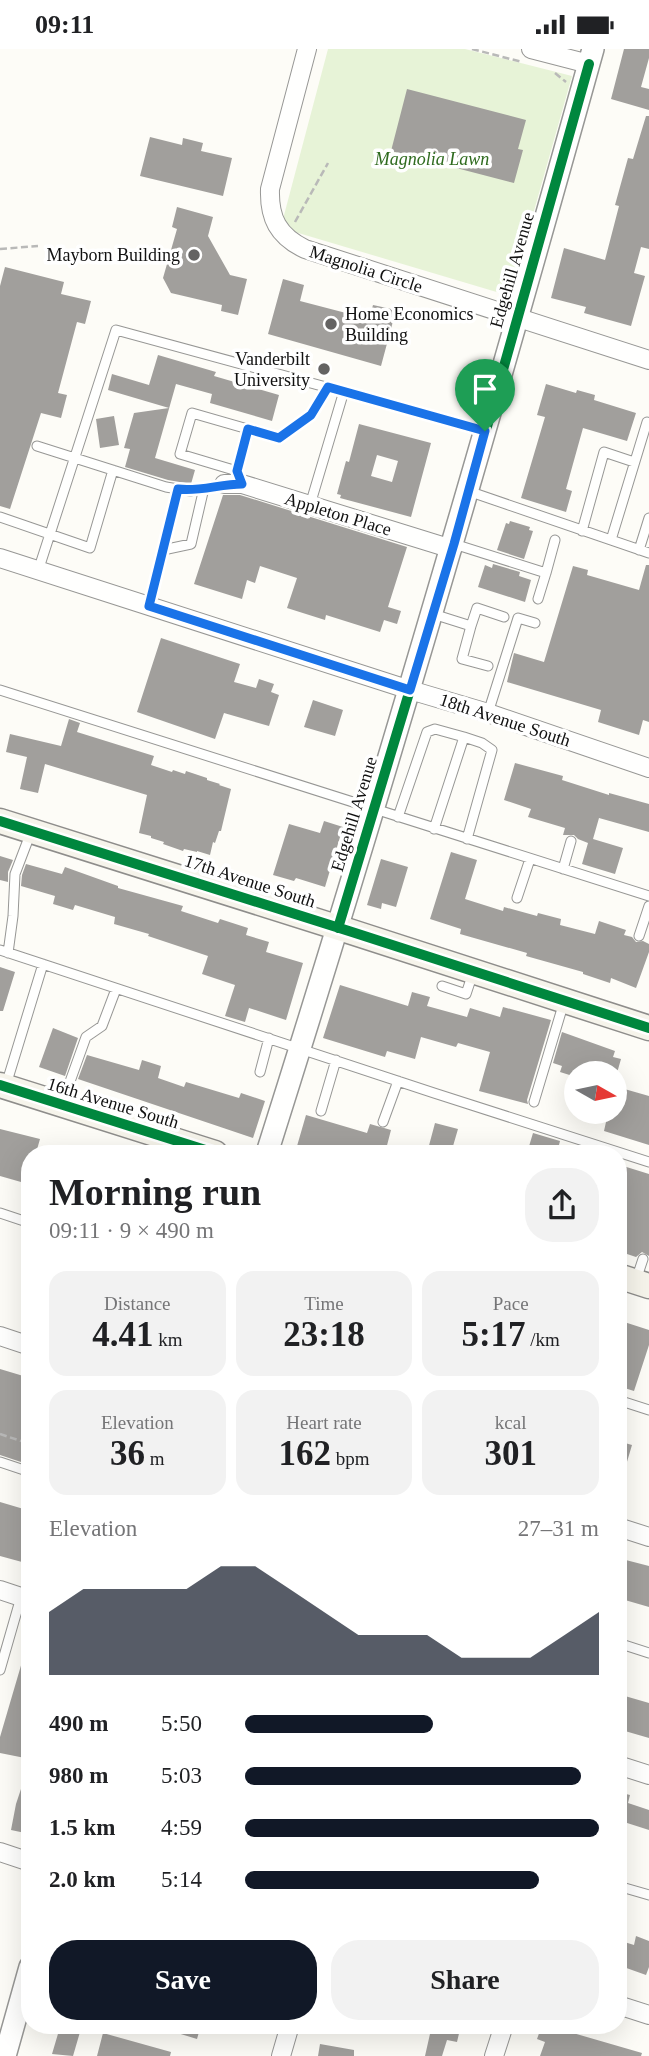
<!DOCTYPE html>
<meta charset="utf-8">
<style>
:root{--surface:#fff;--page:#f2f2f2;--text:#202124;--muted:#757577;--accent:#111827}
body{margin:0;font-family:Georgia,serif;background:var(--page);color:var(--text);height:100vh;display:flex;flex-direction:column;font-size:26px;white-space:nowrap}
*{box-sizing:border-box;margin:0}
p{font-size:23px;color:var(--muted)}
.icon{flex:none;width:38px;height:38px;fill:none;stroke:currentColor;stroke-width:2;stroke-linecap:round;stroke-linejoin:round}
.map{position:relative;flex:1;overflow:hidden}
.panel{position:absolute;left:21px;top:1096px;width:606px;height:889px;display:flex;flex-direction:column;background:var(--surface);border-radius:28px;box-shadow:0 7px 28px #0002}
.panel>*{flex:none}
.needle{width:46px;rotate:99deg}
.controls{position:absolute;left:564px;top:1012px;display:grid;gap:14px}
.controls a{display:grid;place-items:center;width:63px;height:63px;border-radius:50%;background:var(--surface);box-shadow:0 7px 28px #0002;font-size:35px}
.pin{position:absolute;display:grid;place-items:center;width:60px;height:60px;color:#fff;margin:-72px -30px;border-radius:50% 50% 50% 0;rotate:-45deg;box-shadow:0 0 7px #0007}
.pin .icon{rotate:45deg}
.round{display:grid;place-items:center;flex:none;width:74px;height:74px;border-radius:28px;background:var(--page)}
.headline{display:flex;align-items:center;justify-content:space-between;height:119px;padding:0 28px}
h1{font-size:38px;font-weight:700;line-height:52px}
.figures{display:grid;grid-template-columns:repeat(3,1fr);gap:10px;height:119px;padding:7px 28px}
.figures div{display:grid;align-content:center;border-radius:18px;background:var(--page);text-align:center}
.figures b{font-size:35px;font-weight:700}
.figures small{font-size:19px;font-weight:400}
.figures p{font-size:19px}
.chart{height:196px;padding:14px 28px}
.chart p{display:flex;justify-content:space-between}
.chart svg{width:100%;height:126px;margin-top:7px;fill:var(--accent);opacity:.7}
.cta{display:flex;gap:14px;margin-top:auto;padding:14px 28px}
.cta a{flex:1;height:80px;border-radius:28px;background:var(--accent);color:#fff;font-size:28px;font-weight:700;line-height:80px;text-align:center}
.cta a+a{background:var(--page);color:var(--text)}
ul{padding:0 28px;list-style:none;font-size:23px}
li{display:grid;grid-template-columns:112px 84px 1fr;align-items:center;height:52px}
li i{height:18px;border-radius:9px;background:var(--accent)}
.status{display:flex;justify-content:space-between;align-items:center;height:49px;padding:0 35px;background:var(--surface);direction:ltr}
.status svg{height:19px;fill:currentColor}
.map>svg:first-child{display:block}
.green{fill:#e7f3d7}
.building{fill:#a19f9c;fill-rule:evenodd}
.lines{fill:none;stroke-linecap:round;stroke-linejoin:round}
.service-casing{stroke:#979795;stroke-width:11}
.minor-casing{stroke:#979795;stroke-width:20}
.tertiary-casing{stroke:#979795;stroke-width:24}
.secondary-casing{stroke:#8e8d8b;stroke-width:27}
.path{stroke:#b9b9b8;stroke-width:2.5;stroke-dasharray:7 3.5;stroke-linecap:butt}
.service{stroke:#fffffe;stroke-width:9}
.minor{stroke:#fffffe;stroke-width:18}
.tertiary{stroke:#fffffe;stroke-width:21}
.secondary{stroke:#f6f4eb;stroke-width:24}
.cycleway-casing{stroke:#fff;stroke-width:15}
.cycleway{stroke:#00873e;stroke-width:10}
.route-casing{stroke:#fff;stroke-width:14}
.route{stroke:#1a73e8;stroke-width:9}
.poi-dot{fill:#646362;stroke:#fff;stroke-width:2.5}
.labels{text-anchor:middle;stroke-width:7;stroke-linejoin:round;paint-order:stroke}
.park-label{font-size:18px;font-style:italic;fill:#2f6b1f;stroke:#fff}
.poi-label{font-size:18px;fill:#111;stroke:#fff;text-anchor:end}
.street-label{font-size:18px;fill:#111;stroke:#fff}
</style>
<div class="status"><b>09:11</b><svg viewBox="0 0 49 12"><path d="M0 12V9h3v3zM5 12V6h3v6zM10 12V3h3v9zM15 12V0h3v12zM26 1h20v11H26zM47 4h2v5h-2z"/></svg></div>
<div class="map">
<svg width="649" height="2007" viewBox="0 0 649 2007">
<rect width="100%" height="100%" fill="#fdfcf7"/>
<path class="green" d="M328 0H465L572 27 510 247 295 183 283 170Z"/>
<path class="building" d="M624 0H649V9L641 38 649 40V61L611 50Z
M407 40 526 71 518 100 523 101 514 134 391 102Z
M646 67H649V200L641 198 634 224 645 227 631 277 584 264 586 258 551 249 564 199 605 211 619 157 615 156 628 109 633 110Z
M150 88 182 96 183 89 203 94 201 102 232 109 223 147 140 127Z
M177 158 213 168 208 187 230 226 247 230 238 266 221 262 222 256 171 244 163 229 177 180 172 178Z
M5 218 64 233 61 245 91 252 85 275 77 273 58 344 67 346 61 369 41 364 10 460 0 457V237Z
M283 230 304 236 300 252 369 270 373 256 396 261 381 317 268 285Z
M158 306 216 323 214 327 279 346 272 372 210 354 212 345 176 335 155 409 195 421 191 435 168 431 125 418 130 400 124 399 134 364 169 359 108 341 112 325 149 336Z
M546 335 576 344 577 341 595 346 594 351 636 364 627 392 583 379 566 440 572 442 566 463 521 449 545 368 537 366Z
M114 367 119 396 100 399 96 370Z
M359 375 431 394 411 468 340 449 341 446 337 445 346 412 349 413ZM377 406 398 412 392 433 371 427Z
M223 446H240L407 498 388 558 401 562 397 575 384 571 380 583 326 566 325 571 287 559 297 529 260 517 255 534 247 531 242 550 194 535Z
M510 472 530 478 529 481 533 482 524 510 497 501 506 474 509 475Z
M493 515 520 523 519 527 531 531 525 553 478 538 485 516 492 519Z
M646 516H649V673L643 671 639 686 598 673 601 661 507 633 514 604 544 613 573 517 588 521 587 526 639 541Z
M161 589 240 615 234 633 256 639 259 630 274 635 271 643 279 646 269 677 224 664 215 690 137 663Z
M313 651 343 661 335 687 304 678Z
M69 670 80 674 77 683 154 707 151 716 172 723 173 721 185 725 186 722 207 729V731L220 735 219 736 231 740 221 782H219L215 794 213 793 210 806 197 802V803L184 800 183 802 163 795 164 793 151 789V787L139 784 147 746 45 715 38 744 20 740 27 708 6 703 10 685 61 697Z
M515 714 563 727 562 731 609 746V744L649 755V783L599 769 593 790 623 799 615 825 582 815 588 794 578 790 574 786H563L565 779 528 768 531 760 504 751Z
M324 772 343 778 325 838 296 829 294 832 273 826 289 775 320 784Z
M451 803 477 811 465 850 503 862 504 858 537 867 538 864 561 870 560 876 595 885 599 872 626 881 624 886 632 888 636 893 643 892 649 895V903L636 939 611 929 610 934 583 925V923L526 907 527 904 460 885 461 880 430 870Z
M0 807 13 811 8 823V833L0 831Z
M381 810 408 818 396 858 382 854 381 860 367 856Z
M26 815 62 825 65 818 118 837V839L183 857 181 862 218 874 220 870 248 879 246 886 269 893 266 903 303 914 286 971 249 959 245 973 225 967 235 936 202 925 208 907 148 887 149 885 114 875 115 868 75 856 73 861 53 855 55 847 21 837 22 826Z
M0 918 15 923 3 962H0Z
M340 936 408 957 412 943 430 948 427 957 467 968 470 959 500 968 503 958 551 971 527 1051 528 1055 479 1042 490 1003 458 994 456 998 421 988 415 1010 387 1002 385 1008 323 989Z
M53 979 78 989 65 1027 39 1018Z
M562 983 615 1002 613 1008 621 1010 617 1024H576V1028L560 1023 562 1017 553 1014Z
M87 1006 139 1021 142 1011 161 1017 158 1029 184 1038 186 1033 239 1049 241 1044 265 1052 253 1089 78 1030Z
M614 1037 649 1047V1096L604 1082 606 1073 582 1065V1062H614Z
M306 1066 367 1084 370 1075 391 1081 385 1104H295Z
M435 1074 458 1080 451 1104H427Z
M0 1080 40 1090 36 1104H30V1129L28 1135 0 1127Z
M533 1084 560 1092 557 1104H527Z
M620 1116 649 1125V1207L642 1203 636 1208 618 1202V1123Z
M618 1271 649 1281V1296L634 1342 618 1337Z
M0 1320 30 1329V1416L0 1406Z
M618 1392 632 1396 621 1433H618Z
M0 1453 27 1461 23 1475 30 1477V1484L22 1513 0 1507Z
M618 1509 649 1517V1558L618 1549Z
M27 1596 30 1597V1710L0 1704V1688Z
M618 1645 649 1654V1689L618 1680Z
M27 1722 30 1723V1785L11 1781 16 1755Z
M618 1743 630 1746 628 1754 649 1761V1781L624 1773 623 1780H618Z
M636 1887 649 1892V1918L646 1926 618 1916V1891L634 1896Z
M161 1976H201L197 1990 161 1979Z
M432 1976H461L457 1993 447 1991 442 2007H425Z
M542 1976H576L573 1984 642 2004 641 2007H540L545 1993 537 1990Z
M60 1978 80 1983 73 2007 52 2005Z
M103 1984 171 2003 170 2007H97Z
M320 1995 354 2001V2007H318Z"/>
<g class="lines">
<defs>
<path id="service" d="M37 397 166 438 190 442 224 435
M237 422 248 380
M242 435 237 422 180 405 192 364 279 389 311 366 328 338
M468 442 649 504
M310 456 344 342
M0 468 90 499 113 421
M582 482 604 403 634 413
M611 491 647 373 649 374
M454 495 546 524 555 491
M163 501 191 495 204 439
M639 501 649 469
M38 522 116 281 484 381
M538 550 546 524
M149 557 178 440
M433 565 471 577 462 610 488 617
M471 577 477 559 504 568
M0 641 649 847
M488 664 518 569 535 574
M398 768 427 683 435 680 464 688
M434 780 464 688 482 694 492 701 467 790
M563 820 571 792
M517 849 530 810
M639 887 649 857
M0 901 434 1044 649 1113
M8 904 13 867 15 825 31 783
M442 937 466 945 473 924
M260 1023 269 989
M6 1036 43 915
M63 1052 86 988 102 977 116 940
M534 1053 564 953
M321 1062 336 1011
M383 1073 398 1032
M0 1164 30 1174
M636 1231 643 1210
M618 1351 649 1361
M0 1413 30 1423
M618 1594 649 1604
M0 1621 21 1548
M618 1837 649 1846
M270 1976 288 1981"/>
<path id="minor" d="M307 0 270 140C269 169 278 187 305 200L649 311
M531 0 589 15
M224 435H242L452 500
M0 509 410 641 488 664 649 719
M0 1287 30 1297
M618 1478 649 1488
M0 1541 30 1551
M618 1716 649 1726
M0 1803 30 1813
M618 1956 649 1966
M281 2007 290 1976
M494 2007 504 1976"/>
<path id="tertiary" d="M267 1104C383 738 490 370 593 0
M5 2007 30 1918"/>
<path id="secondary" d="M0 772 352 883 649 979
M0 1036 215 1104
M618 1227 649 1237"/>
</defs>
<use href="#service" class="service-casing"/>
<use href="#minor" class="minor-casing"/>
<use href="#tertiary" class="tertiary-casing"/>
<use href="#secondary" class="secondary-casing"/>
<path class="path" d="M472 0 522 13
M555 24 566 33
M295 173 328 114
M0 200 38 197
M0 1385 30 1395"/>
<use href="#service" class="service"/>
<use href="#minor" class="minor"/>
<use href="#tertiary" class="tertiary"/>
<use href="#secondary" class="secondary"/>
<defs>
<path id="cycleway" d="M0 772 352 883 649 979
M338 879 454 495 589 15
M0 1036 215 1104"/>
</defs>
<use href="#cycleway" class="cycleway-casing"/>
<use href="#cycleway" class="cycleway"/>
</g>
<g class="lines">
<defs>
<path id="route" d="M328 338 485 382 454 495 410 641 149 557 178 440C199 443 220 435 242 435L237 422 248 380 279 389 311 366Z"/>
</defs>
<use href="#route" class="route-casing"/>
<use href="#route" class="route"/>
</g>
<g class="poi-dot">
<circle cx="194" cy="206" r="7"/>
<circle cx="331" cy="275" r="7"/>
<circle cx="324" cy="320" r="7"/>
</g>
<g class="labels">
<g class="park-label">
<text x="432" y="116">Magnolia Lawn</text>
</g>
<g class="poi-label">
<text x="180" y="212">Mayborn Building</text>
<text x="345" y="271" text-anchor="start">Home Economics<tspan x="345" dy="21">Building</tspan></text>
<text x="310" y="316">Vanderbilt<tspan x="310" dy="21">University</tspan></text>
</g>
<g class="street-label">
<text transform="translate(366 220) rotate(18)" y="6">Magnolia Circle</text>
<text transform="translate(512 221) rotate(-74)" y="6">Edgehill Avenue</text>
<text transform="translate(338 465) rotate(17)" y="6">Appleton Place</text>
<text transform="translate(505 671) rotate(18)" y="6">18th Avenue South</text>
<text transform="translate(354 765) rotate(-73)" y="6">Edgehill Avenue</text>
<text transform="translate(250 832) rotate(18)" y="6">17th Avenue South</text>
<text transform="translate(113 1054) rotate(17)" y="6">16th Avenue South</text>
</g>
</g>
</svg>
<div class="controls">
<a><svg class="needle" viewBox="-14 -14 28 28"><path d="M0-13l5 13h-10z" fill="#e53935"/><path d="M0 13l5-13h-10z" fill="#757577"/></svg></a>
</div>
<div class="pin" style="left:485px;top:382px;background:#1e9e55"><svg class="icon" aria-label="arrive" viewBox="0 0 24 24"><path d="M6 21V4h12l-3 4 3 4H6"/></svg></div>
<section class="panel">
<div class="headline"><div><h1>Morning run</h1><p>09:11 · 9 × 490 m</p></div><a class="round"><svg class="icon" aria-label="share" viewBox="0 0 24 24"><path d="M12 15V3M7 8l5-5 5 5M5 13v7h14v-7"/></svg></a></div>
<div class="figures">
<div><p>Distance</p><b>4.41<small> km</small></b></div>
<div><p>Time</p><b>23:18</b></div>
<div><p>Pace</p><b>5:17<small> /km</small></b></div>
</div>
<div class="figures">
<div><p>Elevation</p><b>36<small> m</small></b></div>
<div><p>Heart rate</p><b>162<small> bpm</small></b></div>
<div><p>kcal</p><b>301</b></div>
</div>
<div class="chart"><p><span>Elevation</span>27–31 m</p>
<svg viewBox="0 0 160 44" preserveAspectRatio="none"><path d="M0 44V22L10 14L20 14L30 14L40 14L50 6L60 6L70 14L80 22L90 30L100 30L110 30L120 38L130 38L140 38L150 30L160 22V44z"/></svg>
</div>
<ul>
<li><b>490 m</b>5:50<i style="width:53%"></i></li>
<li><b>980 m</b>5:03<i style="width:95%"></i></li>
<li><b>1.5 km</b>4:59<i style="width:100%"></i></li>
<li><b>2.0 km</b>5:14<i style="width:83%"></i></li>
</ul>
<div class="cta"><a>Save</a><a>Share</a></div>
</section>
</div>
